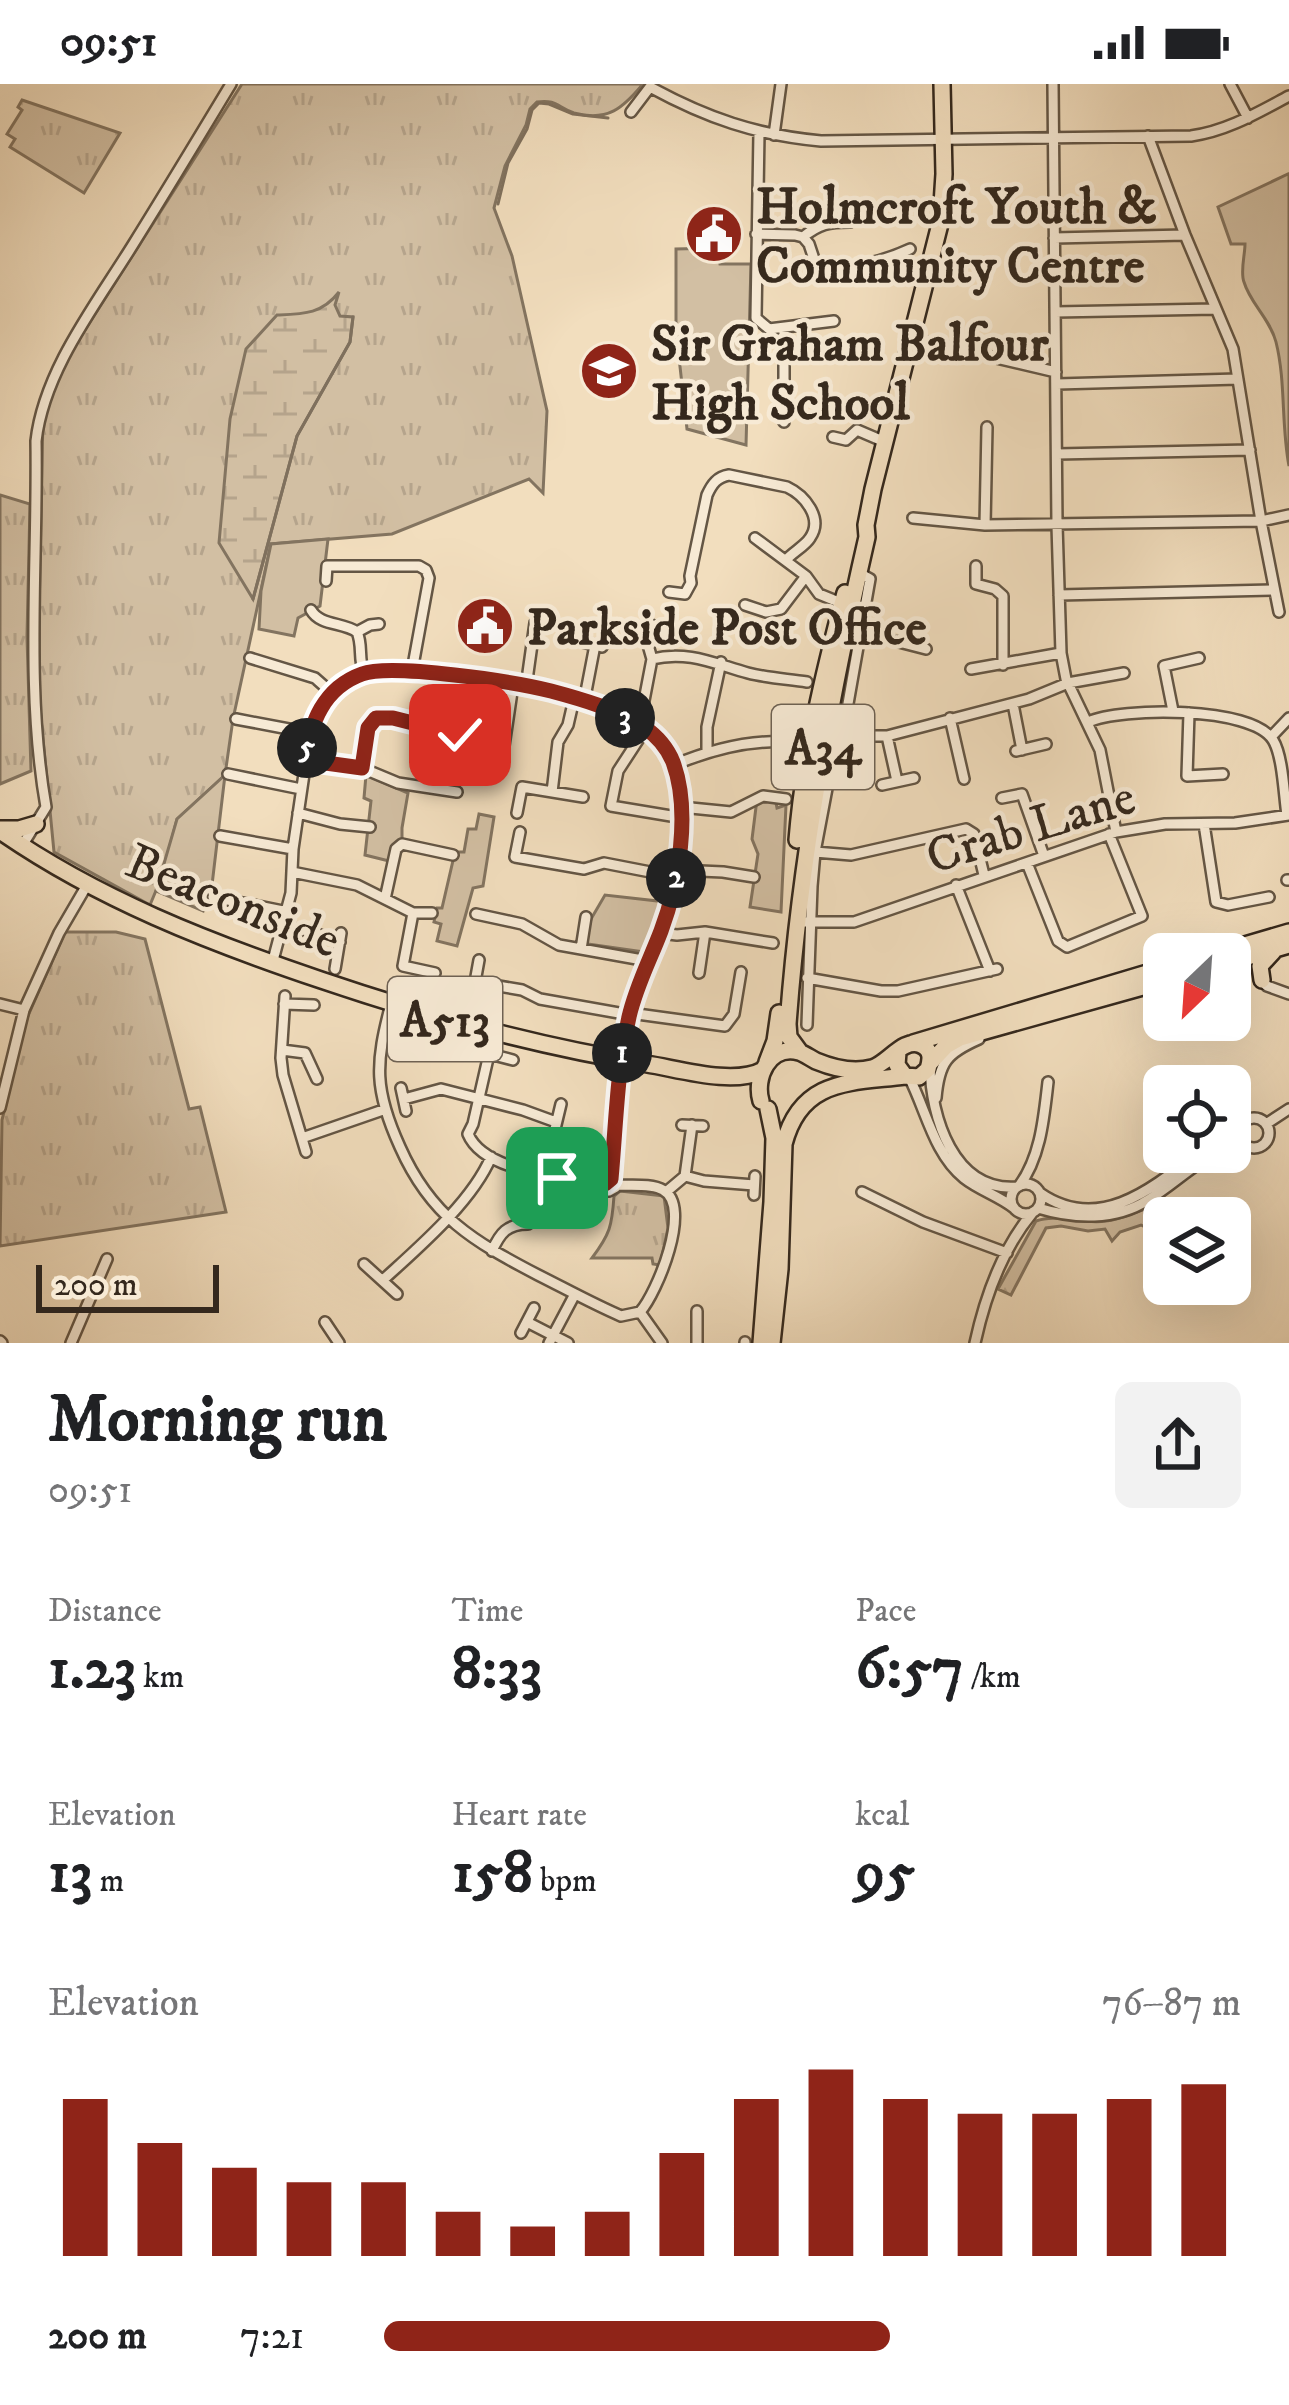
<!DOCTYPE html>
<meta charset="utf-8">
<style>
:root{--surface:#fff;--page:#f2f2f2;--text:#202124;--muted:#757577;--accent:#8f2418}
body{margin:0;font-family:"IM FELL DW Pica",serif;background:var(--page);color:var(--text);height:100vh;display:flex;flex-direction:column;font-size:45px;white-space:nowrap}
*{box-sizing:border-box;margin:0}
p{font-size:39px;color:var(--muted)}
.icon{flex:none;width:66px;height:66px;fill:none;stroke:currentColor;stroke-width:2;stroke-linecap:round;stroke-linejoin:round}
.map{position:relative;height:1259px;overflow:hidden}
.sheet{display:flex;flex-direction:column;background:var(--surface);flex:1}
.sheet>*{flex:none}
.needle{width:78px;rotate:205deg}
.fabs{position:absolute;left:1143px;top:849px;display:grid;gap:24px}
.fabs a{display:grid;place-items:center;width:108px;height:108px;border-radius:18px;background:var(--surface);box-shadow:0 12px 48px #0002;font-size:60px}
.scale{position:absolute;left:36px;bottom:30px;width:183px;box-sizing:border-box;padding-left:12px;border:6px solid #34281d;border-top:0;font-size:33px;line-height:42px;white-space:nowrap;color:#34281d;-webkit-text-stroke:9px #f7ead5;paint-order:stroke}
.pin{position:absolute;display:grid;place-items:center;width:102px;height:102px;color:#fff;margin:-51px;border-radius:24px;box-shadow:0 6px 18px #0006}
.km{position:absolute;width:60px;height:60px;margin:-30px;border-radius:50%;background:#222;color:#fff;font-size:33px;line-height:60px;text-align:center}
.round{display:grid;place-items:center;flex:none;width:126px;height:126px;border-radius:18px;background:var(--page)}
.headline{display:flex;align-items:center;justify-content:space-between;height:204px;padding:0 48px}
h1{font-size:66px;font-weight:700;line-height:90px}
.figures{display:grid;grid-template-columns:repeat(3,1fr);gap:18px;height:204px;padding:12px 48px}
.figures div{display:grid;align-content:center}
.figures b{font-size:60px;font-weight:700}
.figures small{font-size:33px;font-weight:400}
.figures p{font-size:33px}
.chart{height:336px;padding:24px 48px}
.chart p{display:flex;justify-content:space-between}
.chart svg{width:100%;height:216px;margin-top:12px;stroke:var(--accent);stroke-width:6}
ul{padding:0 48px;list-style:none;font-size:39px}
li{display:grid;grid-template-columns:192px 144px 1fr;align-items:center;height:90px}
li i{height:30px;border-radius:15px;background:var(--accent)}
.status{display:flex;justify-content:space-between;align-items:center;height:84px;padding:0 60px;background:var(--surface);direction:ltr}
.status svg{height:33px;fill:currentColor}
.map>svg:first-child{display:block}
.grass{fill:url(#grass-tufts);stroke:#837460;stroke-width:3}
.forest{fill:url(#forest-firs);stroke:#837460;stroke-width:3}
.wetland{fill:url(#wetland-marsh);stroke:#837460;stroke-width:3}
.green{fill:#d2bfa3;stroke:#837460;stroke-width:3}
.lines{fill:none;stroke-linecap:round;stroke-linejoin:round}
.stream{stroke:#7f705d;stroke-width:3}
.minor-casing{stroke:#645645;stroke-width:14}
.highway-casing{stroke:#34281d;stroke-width:20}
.minor{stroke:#f7ead5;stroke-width:9}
.highway{stroke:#f2debe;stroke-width:15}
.route-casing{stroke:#fff;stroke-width:24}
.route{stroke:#8f2418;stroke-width:15}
.labels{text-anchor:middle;stroke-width:9;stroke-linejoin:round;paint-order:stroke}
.shield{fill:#f7ead5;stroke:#6e6254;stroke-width:3}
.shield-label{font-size:48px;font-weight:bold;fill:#34281d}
.poi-label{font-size:51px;font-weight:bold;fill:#34281d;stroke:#f7ead5;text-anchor:start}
.street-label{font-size:51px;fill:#34281d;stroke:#f7ead5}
</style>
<div class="status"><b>09:51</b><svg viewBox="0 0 49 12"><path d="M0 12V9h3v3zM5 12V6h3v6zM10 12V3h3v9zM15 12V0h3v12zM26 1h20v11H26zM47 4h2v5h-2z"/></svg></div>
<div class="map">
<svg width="1289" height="1259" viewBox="0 0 1289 1259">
<defs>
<pattern id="grass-tufts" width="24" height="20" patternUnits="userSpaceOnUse" patternTransform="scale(3)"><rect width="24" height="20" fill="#d2bfa3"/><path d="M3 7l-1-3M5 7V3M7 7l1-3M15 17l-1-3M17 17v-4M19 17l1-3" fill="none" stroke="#b5a48c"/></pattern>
<pattern id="forest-firs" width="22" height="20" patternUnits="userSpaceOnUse" patternTransform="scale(3)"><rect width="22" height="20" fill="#d2bfa3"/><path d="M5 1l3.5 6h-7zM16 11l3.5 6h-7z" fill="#b5a48c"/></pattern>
<pattern id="wetland-marsh" width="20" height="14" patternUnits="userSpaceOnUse" patternTransform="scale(3)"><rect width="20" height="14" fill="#d2bfa3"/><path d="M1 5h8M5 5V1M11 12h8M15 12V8" fill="none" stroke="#b5a48c"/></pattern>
</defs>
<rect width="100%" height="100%" fill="#f2debe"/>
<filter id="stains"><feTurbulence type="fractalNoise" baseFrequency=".00167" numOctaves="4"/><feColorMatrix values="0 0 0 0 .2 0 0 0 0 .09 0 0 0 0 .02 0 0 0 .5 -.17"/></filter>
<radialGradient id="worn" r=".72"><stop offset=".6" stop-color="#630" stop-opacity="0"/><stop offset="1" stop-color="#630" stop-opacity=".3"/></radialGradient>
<path class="grass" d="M242 0H643C623 24 608 38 574 29 558 24 557 15 537 18L530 25 526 41 505 82 494 124 512 172 547 327 543 409 529 395 392 450 271 460 233 635 225 691 177 735 162 792 150 821 54 768 39 613V531L43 331 60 285Z
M22 16 120 49 84 109 10 63 15 55 7 50 22 26 18 23Z
M0 411 30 420 27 553 31 687 0 700Z
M65 848H116L145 855 189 1025 200 1023 226 1128 0 1162 2 1036 27 934Z
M620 1107 664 1112 668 1144 660 1181 653 1180 652 1174H592C610 1150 612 1142 614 1112Z"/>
<path class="forest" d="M1145 1125 1153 1126 1164 1137V1152L1141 1141 1120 1148 1112 1157 1105 1145 1088 1147 1061 1142 1046 1144 1011 1211 998 1205 1036 1137C1057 1129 1083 1141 1106 1137 1119 1136 1133 1129 1145 1125Z"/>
<path class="wetland" d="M339 208 335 221 340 232 353 233 350 258 297 352 253 515 219 459 230 335 246 265 277 231C304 230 322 230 339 208Z"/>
<path class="green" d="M1288 90 1289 92V382C1281 341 1286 298 1276 258 1270 235 1250 219 1244 198 1240 188 1245 171 1245 160H1231L1218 123Z
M718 164 720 180H751L746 361 687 345 676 247V165Z
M328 455 320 522 298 534 294 552 259 545 261 507 271 460Z
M225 691 210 818 205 817 203 827 156 807 177 735Z
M366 691 408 709 402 744V760L393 778 365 771 371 717 364 714Z
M757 715 776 719 777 724 786 721 781 828 750 823 758 770 752 755Z
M479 730 494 733 483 802 473 804 457 862 437 857 441 840 434 838 437 824H442L455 768H464L468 745H476Z
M663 798 668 802 665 819 644 868 588 860 586 857 591 835 605 811 658 817Z"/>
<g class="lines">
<path class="stream" d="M498 120 508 79 527 45 532 26 539 19 549 20 573 30 608 34
M253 515 297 352 350 258 353 233"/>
<defs>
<path id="minor" d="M1053 0 1057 441 1061 569 1066 595 1100 666 1116 748
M1230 0 1248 34
M631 28 650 3C707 34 756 51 821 57L1191 52C1227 47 1257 29 1289 12
M759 48 756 234 769 245 834 237
M774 51 781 0
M1148 52 1185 151 1233 265 1261 437 1279 528
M850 138C829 138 819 140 803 153L809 160 815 178C840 191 886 176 910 165
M756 150 795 151 803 153
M1054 154 1185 151
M1055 228 1215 225
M784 245V338
M911 254 1056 288
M1057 300 1238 295
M833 353 846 356 857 346 885 358
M1057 370 1250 366
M913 434 985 441 1261 437 1289 431
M985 441 987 343
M755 454 806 492 819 510 846 521
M976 482V500L995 505 1003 512V581
M326 497 327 482H419L426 486 429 494 412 587
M669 508 685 510 691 499 690 492 707 411C712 400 717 393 729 391L787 403C804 411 824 434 810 454 805 462 793 468 786 476
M1059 511 1273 506
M745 521 766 528 781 525 806 492
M311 526C320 542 343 538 357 548 363 561 358 575 364 589
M652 541 648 561 652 575
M357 548 370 541 379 540
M860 548 926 565
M578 557 602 563
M250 574 315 594 332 609
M971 585 1061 569
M526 603 535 539
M584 618 595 561
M1013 620 1022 666
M1173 627 1164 582 1199 574
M1189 629 1187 692 1223 690
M950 634 964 695
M236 635 310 649
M1088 638C1121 623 1252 622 1273 656 1283 672 1284 711 1287 731
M637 639 642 627 652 575C688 566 715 580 748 589 767 594 788 595 807 598
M646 644 618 687 611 722 671 732
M843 648 867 652H887L1029 615 1068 599 1124 589
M887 652 897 697
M1271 653 1289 634
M504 662 513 601
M707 667V643L721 578
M1016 667 1046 660
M305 676 362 684 398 699 457 708
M674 681C712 665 753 655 794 658
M362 684 368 644 376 634H393L460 651
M228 690 301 705
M882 701 914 694
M552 708 558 658 568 641 574 615
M1002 714 1022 710 1044 772
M681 723 731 728 763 712 786 715
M298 729 340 740 370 743
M517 729 522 703 583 713
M1204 740 1216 818 1228 821 1269 813
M520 748 515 773 584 785 604 779 676 793
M220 752 293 765
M22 762 46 723C25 604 38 477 36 357 44 286 97 219 134 159 167 106 199 53 231 0
M815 768 851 771 966 745 974 750 984 791
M1027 779 1058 857 1067 863 1142 832 1109 750
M678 786 723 788 754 793
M292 788 357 801 413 829 403 882 435 889
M1287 796H1289
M956 801 990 887
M213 813 288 828
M385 815 396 765 402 760 453 771
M413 829H432
M476 830 522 840 559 861 648 877
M796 838H854L1116 748 1165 740 1235 739 1289 731
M284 843 309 847 340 858
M660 849 677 851 705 848 773 859
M581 865 586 833
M479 876 475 898 522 906 540 915 630 931
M272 880 291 809 293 765 310 649 323 619 348 597 364 589 399 585 551 607 614 629 646 644 662 658 674 681 681 730 678 786 670 821 636 905 630 931 621 976 611 1095
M335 885 341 849
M699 889 705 848
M807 894 881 907H898L997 885
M1262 897 1267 902 1289 910
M285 912 281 974 283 991 306 1068
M0 920 24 926
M284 920 314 921
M391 920C375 980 374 1006 400 1063 431 1133 473 1157 538 1191 566 1205 593 1220 621 1232L640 1228
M630 929 725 942 734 930 741 888
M807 941 812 802 815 768 829 694 843 648 870 495 859 489
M282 966 305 969 317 995
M478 967 513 976
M489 970 473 1040 468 1050C484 1089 567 1094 605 1100L611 1095 616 1103 609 1107 605 1100
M930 982C931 1032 953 1108 1017 1103
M909 993C926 1026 934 1070 964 1094 979 1106 999 1112 1014 1124
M401 1004 406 1027
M936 1014C939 978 947 969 979 955
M404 1015 441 1005 523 1026 556 1038
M0 1024 24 926 59 849 87 801
M1239 1049a15 15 0 1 1 30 0a15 15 0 1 1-30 0Z
M1266 1040 1289 1025
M682 1041 703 1042
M555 1045 561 1020
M302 1054 383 1026
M685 1092 692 1041
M1011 1115a15 15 0 1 1 30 0a15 15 0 1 1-30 0Z
M616 1101C629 1102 652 1099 663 1106 693 1122 657 1209 640 1228
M1019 1102C1041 1073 1044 1032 1048 998
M666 1108 685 1092 704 1097 754 1101
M862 1108 923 1138 1007 1169
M1040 1109C1099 1150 1153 1104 1199 1068
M754 1111 755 1092
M1038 1124C1074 1135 1115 1137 1148 1116 1173 1101 1192 1081 1218 1068
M492 1167C500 1149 507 1140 528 1140
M364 1180 397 1210
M383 1196C419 1163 472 1118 491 1073
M640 1228 662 1259
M325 1238 339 1259
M527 1238 568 1259
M521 1249 534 1224
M0 1257 2 1259
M71 1259 107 1175
M549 1259 575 1210
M697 1259V1227
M745 1259V1258
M975 1259C985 1213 1002 1165 1033 1128"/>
<path id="highway" d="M0 745H19L36 740
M0 747C98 815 208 858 321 896 427 932 535 962 647 980 679 985 734 1002 763 986
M797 756C804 672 823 591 845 509
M1214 870 1289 848
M1230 878 1289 861
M1262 896 1260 882 1273 868
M913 959 1164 884
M800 968 789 953 788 940C800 776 830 614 867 453L866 441 873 405 941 136 944 90 942 0
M767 978 775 957 779 929
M930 979 946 962 960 954 1164 897
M761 1017C754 994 769 960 799 968 805 970 810 974 816 977 833 984 854 989 872 984 888 980 903 953 921 961 932 966 931 975 928 985L919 993 905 992 897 981 898 968
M761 1259 772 1118 774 1054 768 1025
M772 1259 780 1185 784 1060C801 994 851 999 905 992"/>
</defs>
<use href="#minor" class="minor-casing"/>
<use href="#highway" class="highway-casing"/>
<use href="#minor" class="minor"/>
<use href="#highway" class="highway"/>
</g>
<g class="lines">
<defs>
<path id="route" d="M460 651 393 634H376L368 644 362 684 304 676C311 639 323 604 362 590 392 579 516 598 551 607 581 615 619 626 644 643 657 652 667 663 673 678 691 727 679 799 661 847 650 876 636 902 629 933 617 986 616 1041 611 1095L605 1100 557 1094"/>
</defs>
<use href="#route" class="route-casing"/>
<use href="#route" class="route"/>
</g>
<defs>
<symbol id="civic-disc" viewBox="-11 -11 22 22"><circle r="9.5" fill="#8f2418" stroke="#f7ead5"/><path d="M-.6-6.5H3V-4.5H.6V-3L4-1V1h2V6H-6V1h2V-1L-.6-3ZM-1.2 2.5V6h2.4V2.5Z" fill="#fff"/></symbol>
<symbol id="school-disc" viewBox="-11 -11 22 22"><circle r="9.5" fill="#8f2418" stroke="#f7ead5"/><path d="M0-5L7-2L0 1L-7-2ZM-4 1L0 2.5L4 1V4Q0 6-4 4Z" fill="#fff"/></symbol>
</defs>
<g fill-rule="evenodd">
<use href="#civic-disc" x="681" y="117" width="66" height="66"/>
<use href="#school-disc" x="576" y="254" width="66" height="66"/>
<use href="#civic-disc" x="452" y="509" width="66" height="66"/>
</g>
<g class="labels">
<g class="shield">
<rect x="772" y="621" width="102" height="84" rx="9"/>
<rect x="388" y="893" width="114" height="84" rx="9"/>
</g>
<g class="shield-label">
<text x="823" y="680">A34</text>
<text x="445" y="952">A513</text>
</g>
<g class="poi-label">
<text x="756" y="139">Holmcroft Youth &amp;<tspan x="756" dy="59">Community Centre</tspan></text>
<text x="651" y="276">Sir Graham Balfour<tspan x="651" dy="59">High School</tspan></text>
<text x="527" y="560">Parkside Post Office</text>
</g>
<g class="street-label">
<text transform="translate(1030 741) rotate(-17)" y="18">Crab Lane</text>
<text transform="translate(234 815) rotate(22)" y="18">Beaconside</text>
</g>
</g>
<rect width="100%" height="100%" filter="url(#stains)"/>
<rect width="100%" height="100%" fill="url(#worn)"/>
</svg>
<div class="fabs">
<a><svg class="needle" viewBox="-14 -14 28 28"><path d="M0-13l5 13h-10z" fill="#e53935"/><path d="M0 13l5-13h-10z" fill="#757577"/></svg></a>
<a><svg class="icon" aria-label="locate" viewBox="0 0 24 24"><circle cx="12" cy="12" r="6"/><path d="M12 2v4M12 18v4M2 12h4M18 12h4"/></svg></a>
<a><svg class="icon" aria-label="layers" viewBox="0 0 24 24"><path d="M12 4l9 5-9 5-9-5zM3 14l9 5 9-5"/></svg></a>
</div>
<div class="scale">200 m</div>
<div class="pin" style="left:557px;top:1094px;background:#1e9e55"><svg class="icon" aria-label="arrive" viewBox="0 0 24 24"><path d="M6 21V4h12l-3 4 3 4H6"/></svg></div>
<div class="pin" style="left:460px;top:651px;background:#d93025"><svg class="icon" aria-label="check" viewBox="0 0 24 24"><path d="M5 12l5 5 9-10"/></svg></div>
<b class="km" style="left:622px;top:969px">1</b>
<b class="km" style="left:676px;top:794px">2</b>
<b class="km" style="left:625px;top:634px">3</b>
<b class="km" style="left:307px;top:664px">5</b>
</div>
<section class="sheet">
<div class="headline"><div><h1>Morning run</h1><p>09:51</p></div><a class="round"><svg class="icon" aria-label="share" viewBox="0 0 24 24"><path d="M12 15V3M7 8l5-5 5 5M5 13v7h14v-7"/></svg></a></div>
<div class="figures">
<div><p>Distance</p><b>1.23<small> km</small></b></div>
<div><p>Time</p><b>8:33</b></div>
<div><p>Pace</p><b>6:57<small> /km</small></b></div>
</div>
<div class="figures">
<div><p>Elevation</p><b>13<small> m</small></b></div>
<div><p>Heart rate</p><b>158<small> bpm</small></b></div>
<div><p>kcal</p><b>95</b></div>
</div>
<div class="chart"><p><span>Elevation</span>76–87 m</p>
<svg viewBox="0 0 160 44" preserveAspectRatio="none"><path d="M5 44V12M15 44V21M25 44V26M35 44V29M45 44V29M55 44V35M65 44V38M75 44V35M85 44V23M95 44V12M105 44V6M115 44V12M125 44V15M135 44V15M145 44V12M155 44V9"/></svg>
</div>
<ul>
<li><b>200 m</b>7:21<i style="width:59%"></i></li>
</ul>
</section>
